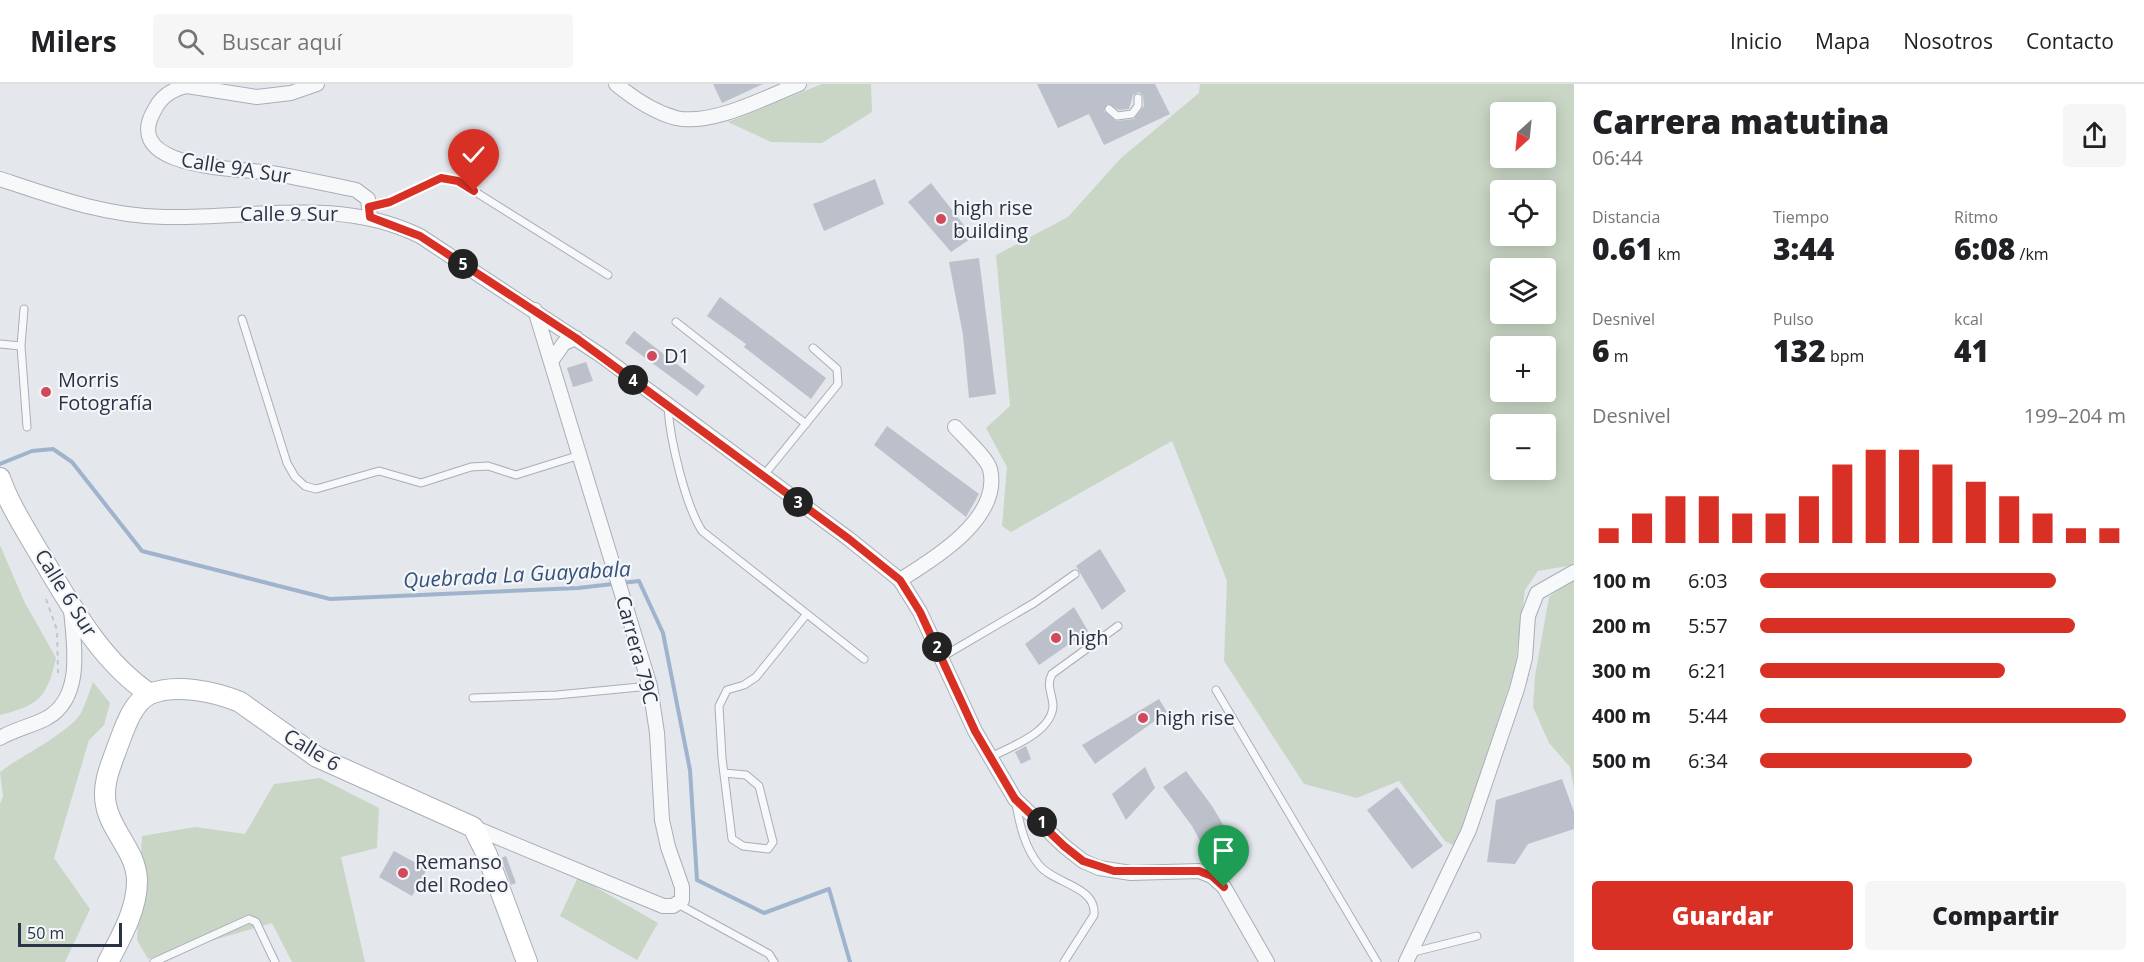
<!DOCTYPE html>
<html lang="es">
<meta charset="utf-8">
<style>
:root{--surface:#fff;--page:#f6f6f6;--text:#202124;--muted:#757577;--line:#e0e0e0;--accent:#d93025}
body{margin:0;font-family:"Open Sans",sans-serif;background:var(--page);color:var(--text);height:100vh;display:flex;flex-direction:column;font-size:22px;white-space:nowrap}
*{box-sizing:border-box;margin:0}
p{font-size:20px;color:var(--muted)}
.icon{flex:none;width:33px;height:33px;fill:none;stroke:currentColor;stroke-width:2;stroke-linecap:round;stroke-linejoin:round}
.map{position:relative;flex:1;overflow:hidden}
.panel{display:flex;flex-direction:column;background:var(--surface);width:570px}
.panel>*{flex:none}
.needle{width:39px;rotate:207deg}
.buttons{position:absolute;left:1490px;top:18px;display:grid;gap:12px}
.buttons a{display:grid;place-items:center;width:66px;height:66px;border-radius:6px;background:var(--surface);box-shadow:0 3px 15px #0003;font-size:30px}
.scale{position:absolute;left:18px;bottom:15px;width:104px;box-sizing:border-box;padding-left:6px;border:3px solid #2b3445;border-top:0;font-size:16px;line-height:21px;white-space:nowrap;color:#2b3445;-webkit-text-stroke:4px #f4f6f9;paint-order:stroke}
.pin{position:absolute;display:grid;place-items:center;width:51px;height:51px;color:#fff;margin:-62px -26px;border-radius:50% 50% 50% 0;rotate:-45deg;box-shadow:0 0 6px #0007}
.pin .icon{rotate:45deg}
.km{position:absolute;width:30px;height:30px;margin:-15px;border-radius:50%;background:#222;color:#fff;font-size:16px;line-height:30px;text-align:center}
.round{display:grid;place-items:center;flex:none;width:63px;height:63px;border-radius:6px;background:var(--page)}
.headline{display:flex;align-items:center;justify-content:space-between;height:102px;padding:0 18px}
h1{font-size:33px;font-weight:800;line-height:45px}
.figures{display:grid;grid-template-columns:repeat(3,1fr);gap:9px;height:102px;padding:6px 18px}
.figures div{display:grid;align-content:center}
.figures b{font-size:30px;font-weight:800}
.figures small{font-size:16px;font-weight:400}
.figures p{font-size:16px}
.chart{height:168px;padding:12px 18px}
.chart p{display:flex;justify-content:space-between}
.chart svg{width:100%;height:108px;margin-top:6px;stroke:var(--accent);stroke-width:6}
.action{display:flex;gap:12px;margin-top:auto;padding:12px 18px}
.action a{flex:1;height:69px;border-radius:6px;background:var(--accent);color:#fff;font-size:24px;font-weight:800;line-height:69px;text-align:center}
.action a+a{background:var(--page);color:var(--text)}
ul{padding:0 18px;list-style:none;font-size:20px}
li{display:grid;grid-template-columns:96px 72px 1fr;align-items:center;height:45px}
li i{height:15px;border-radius:8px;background:var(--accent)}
header{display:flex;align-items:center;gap:36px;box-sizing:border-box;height:84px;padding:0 30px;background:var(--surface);border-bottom:2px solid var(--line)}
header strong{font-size:28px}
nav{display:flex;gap:33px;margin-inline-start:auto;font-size:21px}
.search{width:420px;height:54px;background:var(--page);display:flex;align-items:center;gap:15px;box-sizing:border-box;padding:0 21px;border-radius:6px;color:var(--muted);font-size:22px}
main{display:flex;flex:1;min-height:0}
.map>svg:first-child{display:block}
.green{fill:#c9d6c5;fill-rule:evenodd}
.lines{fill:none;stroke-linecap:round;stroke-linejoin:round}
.stream{stroke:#9fb4cc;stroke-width:4}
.building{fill:#bbc0ca;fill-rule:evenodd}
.lane-casing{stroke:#a9aeb7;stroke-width:9}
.street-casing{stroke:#a9aeb7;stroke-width:16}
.secondary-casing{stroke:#a9aeb7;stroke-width:22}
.path{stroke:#c2c5cb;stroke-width:2;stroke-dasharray:4.5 4.5;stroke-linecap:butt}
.lane{stroke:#f7f8fa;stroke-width:7}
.street{stroke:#f7f8fa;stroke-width:14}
.secondary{stroke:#fff;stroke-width:20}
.route-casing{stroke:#fff;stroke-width:12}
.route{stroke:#d93025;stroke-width:8}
.poi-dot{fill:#d1495b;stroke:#f4f6f9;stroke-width:2}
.labels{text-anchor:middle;stroke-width:4.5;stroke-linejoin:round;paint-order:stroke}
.street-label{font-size:20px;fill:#2b3445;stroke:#f4f6f9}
.poi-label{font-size:20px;fill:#2b3445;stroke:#f4f6f9;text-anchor:start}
.water-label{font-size:21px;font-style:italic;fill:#34527a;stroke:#f4f6f9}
</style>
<header>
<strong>Milers</strong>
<div class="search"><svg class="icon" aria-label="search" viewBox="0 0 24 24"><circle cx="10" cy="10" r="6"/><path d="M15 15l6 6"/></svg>Buscar aquí</div>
<nav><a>Inicio</a><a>Mapa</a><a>Nosotros</a><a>Contacto</a></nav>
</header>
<main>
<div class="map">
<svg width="1574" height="878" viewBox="0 0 1574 878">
<rect width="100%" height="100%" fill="#e4e7ec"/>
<path class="green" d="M822 0H871L872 28 822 59 771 58 728 38Z
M1200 0H1574V481L1538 487 1525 506 1515 584 1459 756 1453 761 1445 757 1399 697 1357 714 1304 700 1224 577 1227 497 1172 357 1011 448 1002 442 1007 383 986 344 1010 322 996 171 1068 133 1121 74 1199 9ZM1500 28H1545V74H1500ZM1500 106H1545V152H1500ZM1500 184H1545V230H1500ZM1500 262H1545V308H1500ZM1500 340H1545V386H1500Z
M0 461 24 517 56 574C47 613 40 621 0 631Z
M1574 494V705L1570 683 1549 659 1533 623 1535 592 1549 513Z
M93 598 110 619 104 641 89 656 54 774 90 825 65 878H0V720L3 712 0 688C21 672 69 649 81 629 86 619 89 608 93 598Z
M320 694 379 724 377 764 341 773 365 878H292L272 839 148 875 137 856 142 752 195 743 245 750 274 700Z
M578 793 658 839 637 876 560 832Z"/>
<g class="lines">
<path class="stream" d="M0 380 32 367 53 365 72 378 142 467 330 515 578 504 639 497 663 549 690 686 697 796 764 829 829 805 850 878"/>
</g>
<path class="building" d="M713 0H763L722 19Z
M1037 0H1155L1170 30 1104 61 1089 30 1058 44ZM1139 8 1143 12 1144 22 1134 35 1116 37 1104 27 1108 20 1119 26 1129 25 1133 11Z
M875 95 884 120 824 147 813 120Z
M931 99 973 153 951 168 908 118Z
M979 174 996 310 969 314 963 251 949 178Z
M720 213 826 294 811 315 744 263 746 260 707 232Z
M634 247 705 302 697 312 625 259Z
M586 278 593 297 573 303 567 284Z
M887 342 979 410 966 433 874 361Z
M1100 465 1126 507 1102 526 1076 482Z
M1074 523 1088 547 1039 581 1025 560Z
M1159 615 1167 628 1095 680 1082 661Z
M1026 662 1031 675 1021 680 1015 668Z
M1145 683 1155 704 1126 736 1112 710Z
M1186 687 1212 722 1234 759 1212 779 1192 742 1163 703Z
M1562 695 1574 728V745L1528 760 1515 780 1487 778 1496 716Z
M1397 703 1443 762 1412 785 1367 726Z
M394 767 427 785 412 812 379 793Z
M506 772 516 799 511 801 501 774Z"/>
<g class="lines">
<defs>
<path id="lane" d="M1109 25 1117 32 1132 30 1138 22V14
M369 123 390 118 441 94 458 97 608 191
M242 235 287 379 295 393 305 402 316 405 379 387 421 399 471 383 488 382 516 391 580 371
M676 238 806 340
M0 260 21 262 27 343
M21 262 24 225
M668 323C670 356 685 420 702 447L864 575
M764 391 838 300 837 285 813 264
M942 573 1034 519 1075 490
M1216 606 1377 878
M473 614 557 611 650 602
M991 673C1010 663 1053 648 1053 621 1052 609 1046 601 1052 590L1118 542
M724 689 746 691 759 702 773 758 768 765 743 762 732 755 722 674 719 622 727 606 744 601 756 593 806 531
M1016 720C1020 742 1025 764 1039 781 1054 800 1097 802 1094 831L1064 878
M678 820 769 870 774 878
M1410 869 1477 852
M154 878 249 835 256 838 275 878"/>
<path id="street" d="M317 0 291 9 257 13 187 2C173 5 162 11 155 25 118 86 240 84 271 89 299 94 328 100 356 106L368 115 370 133
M616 0C633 14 654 28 676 34 712 42 766 13 799 0
M0 95C54 113 106 132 164 133 250 135 339 112 420 152L602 272 849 455 900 496 920 528 975 647 1015 715 1064 762 1083 777 1099 784 1131 789 1199 787 1212 792 1224 803 1267 878
M552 276 564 259 576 254
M900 496C934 475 1002 434 990 385 987 374 964 353 955 343
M0 654C15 645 32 642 47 634 84 613 74 560 71 526
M473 743 663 822H673L682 816V803L668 763 662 736 657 649 650 602 535 226
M1406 878 1469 746 1517 605 1525 574 1528 532 1537 509 1574 488"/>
<path id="secondary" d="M0 394C9 420 24 443 38 467 69 518 99 576 150 610
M108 878C121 853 137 826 137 797 137 768 111 748 106 721 102 701 110 683 117 664 124 646 132 618 150 610 176 599 216 608 240 618L317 673 473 743 487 771 527 878"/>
</defs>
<use href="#lane" class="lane-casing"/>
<use href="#street" class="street-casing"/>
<use href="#secondary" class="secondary-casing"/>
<path class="path" d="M46 515 57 546 58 589"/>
<use href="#lane" class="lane"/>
<use href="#street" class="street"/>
<use href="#secondary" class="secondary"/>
</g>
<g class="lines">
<defs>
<path id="route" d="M474 107 458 97 441 94 390 118 369 123 370 133 420 152 576 254 849 455 900 496 920 528 975 647 1015 715 1064 762 1083 777 1114 787H1199L1212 792 1224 803"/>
</defs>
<use href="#route" class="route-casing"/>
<use href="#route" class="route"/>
</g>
<g class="poi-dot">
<circle cx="941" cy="135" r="6"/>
<circle cx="652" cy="272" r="6"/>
<circle cx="46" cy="308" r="6"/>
<circle cx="1056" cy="554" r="6"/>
<circle cx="1143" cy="634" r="6"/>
<circle cx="403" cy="789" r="6"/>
</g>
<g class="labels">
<g class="street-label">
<text transform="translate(236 84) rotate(9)" y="7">Calle 9A Sur</text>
<text x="289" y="137">Calle 9 Sur</text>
<text transform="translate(66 509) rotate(58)" y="7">Calle 6 Sur</text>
<text transform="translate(637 566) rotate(75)" y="7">Carrera 79C</text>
<text transform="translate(312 666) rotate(31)" y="7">Calle 6</text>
</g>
<g class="poi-label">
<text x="953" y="131">high rise<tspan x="953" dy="23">building</tspan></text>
<text x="664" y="279">D1</text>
<text x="58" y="303">Morris<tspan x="58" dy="23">Fotografía</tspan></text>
<text x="1068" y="561">high</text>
<text x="1155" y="641">high rise</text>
<text x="415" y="785">Remanso<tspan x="415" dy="23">del Rodeo</tspan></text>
</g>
<g class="water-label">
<text transform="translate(517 491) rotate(-3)" y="7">Quebrada La Guayabala</text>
</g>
</g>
</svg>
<div class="buttons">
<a><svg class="needle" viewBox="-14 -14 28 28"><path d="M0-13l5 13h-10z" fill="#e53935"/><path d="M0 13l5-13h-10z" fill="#757577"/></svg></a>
<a><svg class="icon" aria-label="locate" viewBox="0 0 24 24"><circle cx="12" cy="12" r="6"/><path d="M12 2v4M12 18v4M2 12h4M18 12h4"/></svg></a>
<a><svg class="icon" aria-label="layers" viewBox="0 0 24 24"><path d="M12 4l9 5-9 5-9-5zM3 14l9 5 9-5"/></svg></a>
<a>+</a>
<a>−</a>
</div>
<div class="scale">50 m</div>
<div class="pin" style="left:1224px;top:803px;background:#1e9e55"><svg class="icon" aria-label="arrive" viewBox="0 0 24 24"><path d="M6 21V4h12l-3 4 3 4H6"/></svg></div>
<div class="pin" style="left:474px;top:107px;background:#d93025"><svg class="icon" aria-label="check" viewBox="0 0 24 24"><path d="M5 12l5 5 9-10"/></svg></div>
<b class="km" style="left:1042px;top:738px">1</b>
<b class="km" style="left:937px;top:563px">2</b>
<b class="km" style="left:798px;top:418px">3</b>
<b class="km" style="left:633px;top:296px">4</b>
<b class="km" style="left:463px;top:180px">5</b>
</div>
<section class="panel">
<div class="headline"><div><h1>Carrera matutina</h1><p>06:44</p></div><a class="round"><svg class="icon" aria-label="share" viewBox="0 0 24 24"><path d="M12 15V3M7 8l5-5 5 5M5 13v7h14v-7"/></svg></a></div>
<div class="figures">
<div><p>Distancia</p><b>0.61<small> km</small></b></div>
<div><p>Tiempo</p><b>3:44</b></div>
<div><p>Ritmo</p><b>6:08<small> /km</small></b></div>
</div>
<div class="figures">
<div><p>Desnivel</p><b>6<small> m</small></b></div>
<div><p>Pulso</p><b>132<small> bpm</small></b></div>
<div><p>kcal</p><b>41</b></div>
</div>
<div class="chart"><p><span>Desnivel</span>199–204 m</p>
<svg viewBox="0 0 160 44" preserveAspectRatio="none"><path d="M5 44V38M15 44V32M25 44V25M35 44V25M45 44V32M55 44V32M65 44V25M75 44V12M85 44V6M95 44V6M105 44V12M115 44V19M125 44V25M135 44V32M145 44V38M155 44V38"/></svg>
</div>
<ul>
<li><b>100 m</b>6:03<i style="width:81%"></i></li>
<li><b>200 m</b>5:57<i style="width:86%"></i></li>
<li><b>300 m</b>6:21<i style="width:67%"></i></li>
<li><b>400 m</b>5:44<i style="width:100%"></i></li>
<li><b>500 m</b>6:34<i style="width:58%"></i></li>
</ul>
<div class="action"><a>Guardar</a><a>Compartir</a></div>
</section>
</main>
